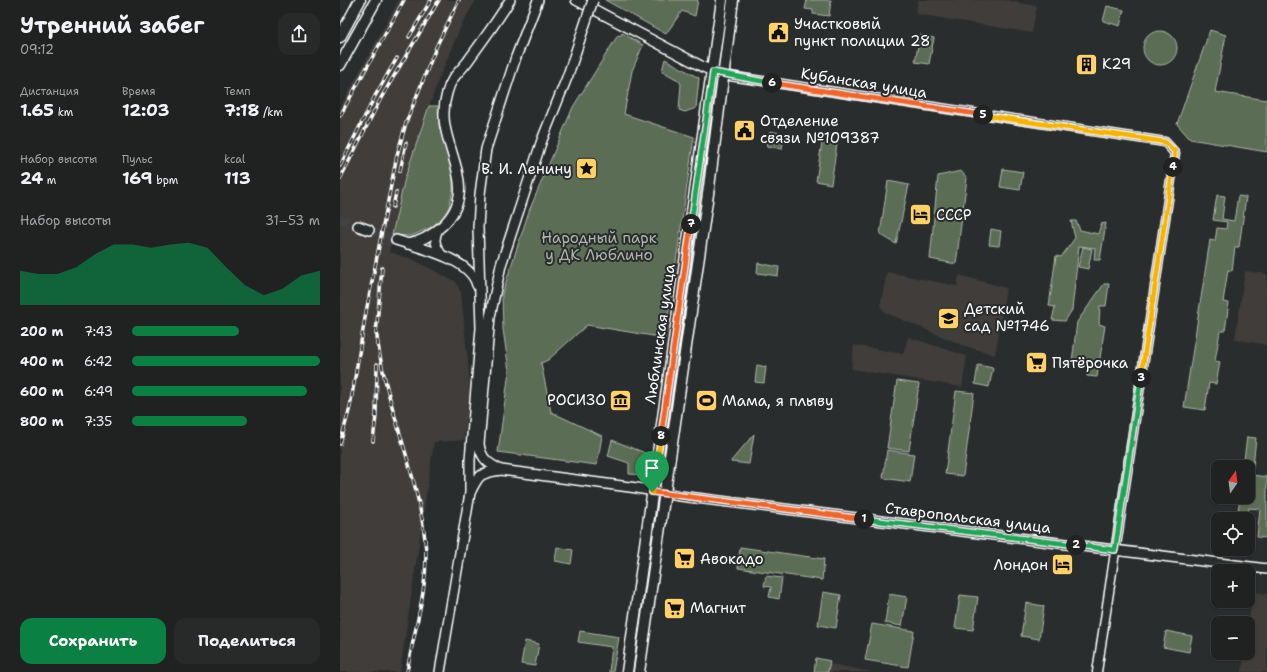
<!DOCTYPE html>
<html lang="ru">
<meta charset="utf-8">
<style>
:root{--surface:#202222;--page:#282a2a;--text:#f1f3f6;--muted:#a2a4a5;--line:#3d3f40;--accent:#0b8043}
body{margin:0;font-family:"Shantell Sans",sans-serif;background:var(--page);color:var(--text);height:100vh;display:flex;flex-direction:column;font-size:15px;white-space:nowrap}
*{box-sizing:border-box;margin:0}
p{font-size:13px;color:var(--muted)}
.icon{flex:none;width:22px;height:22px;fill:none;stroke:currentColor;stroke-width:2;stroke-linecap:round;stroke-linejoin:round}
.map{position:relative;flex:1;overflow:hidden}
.sheet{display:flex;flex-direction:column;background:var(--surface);width:340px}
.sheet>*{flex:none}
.needle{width:26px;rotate:14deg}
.fabs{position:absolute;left:871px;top:460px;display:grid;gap:8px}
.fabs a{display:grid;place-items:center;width:44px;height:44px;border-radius:8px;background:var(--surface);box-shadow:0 1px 3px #0004,0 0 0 1px var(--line);font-size:20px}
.pin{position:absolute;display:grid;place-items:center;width:34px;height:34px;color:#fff;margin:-41px -17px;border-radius:50% 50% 50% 0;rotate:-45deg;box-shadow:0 0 4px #0007}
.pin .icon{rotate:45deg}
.km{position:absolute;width:20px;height:20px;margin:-10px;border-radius:50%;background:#222;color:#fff;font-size:11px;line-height:20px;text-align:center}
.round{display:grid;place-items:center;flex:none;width:42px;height:42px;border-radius:12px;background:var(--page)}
.summary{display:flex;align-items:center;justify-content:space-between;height:68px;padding:0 20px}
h1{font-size:22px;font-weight:700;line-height:30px}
.figures{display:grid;grid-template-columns:repeat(3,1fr);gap:6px;height:68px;padding:4px 20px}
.figures div{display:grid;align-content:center}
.figures b{font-size:17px;font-weight:700}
.figures small{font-size:11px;font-weight:400}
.figures p{font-size:11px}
.chart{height:112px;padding:8px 20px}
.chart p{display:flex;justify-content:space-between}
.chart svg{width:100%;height:72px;margin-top:4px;fill:var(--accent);opacity:.7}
.button{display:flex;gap:8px;margin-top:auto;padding:8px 20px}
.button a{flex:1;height:46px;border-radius:12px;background:var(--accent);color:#fff;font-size:16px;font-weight:700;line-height:46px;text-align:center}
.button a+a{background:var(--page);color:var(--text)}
ul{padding:0 20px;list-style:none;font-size:13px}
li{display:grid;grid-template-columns:64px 48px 1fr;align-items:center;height:30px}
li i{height:10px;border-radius:5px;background:var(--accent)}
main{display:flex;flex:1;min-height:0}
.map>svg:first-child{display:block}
.built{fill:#3f3d3a}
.green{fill:#5c6d57;stroke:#aeb6ab}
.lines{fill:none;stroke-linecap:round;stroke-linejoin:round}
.secondary-tunnel{stroke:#3f4243;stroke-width:9;stroke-dasharray:9 4.5;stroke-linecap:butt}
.tertiary-casing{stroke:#fff;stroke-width:11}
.secondary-casing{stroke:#fff;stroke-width:12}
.primary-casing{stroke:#fff;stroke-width:13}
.tertiary{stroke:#2a2d2e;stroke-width:8}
.secondary{stroke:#2a2d2e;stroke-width:9}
.primary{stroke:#2a2d2e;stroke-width:10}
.rail-casing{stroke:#fff;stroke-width:3.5}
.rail{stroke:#2a2d2e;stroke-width:2;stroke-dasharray:6;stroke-linecap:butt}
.secondary-bridge-casing{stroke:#fff;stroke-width:12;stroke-linecap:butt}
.secondary-bridge{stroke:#2a2d2e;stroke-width:9}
.split-1-casing{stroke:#fff;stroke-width:8}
.split-2-casing{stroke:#fff;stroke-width:8}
.split-3-casing{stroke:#fff;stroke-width:8}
.split-4-casing{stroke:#fff;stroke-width:8}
.split-5-casing{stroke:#fff;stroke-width:8}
.split-6-casing{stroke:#fff;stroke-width:8}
.split-7-casing{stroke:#fff;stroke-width:8}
.split-8-casing{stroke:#fff;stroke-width:8}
.split-9-casing{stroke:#fff;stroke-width:8}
.split-1{stroke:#f0652b;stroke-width:5}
.split-2{stroke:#22a559;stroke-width:5}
.split-3{stroke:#22a559;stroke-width:5}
.split-4{stroke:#f5b400;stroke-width:5}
.split-5{stroke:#f5b400;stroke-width:5}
.split-6{stroke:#f0652b;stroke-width:5}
.split-7{stroke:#22a559;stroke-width:5}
.split-8{stroke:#f0652b;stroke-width:5}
.split-9{stroke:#f5b400;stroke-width:5}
.labels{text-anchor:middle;stroke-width:4;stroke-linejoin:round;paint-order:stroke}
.poi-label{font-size:15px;fill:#fff;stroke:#2a2d2e;text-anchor:start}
.street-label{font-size:15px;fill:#fff;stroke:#2a2d2e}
.park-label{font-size:15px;fill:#aeb6ab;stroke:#2a2d2e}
</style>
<main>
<section class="sheet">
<div class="summary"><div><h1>Утренний забег</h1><p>09:12</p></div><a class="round"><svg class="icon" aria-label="share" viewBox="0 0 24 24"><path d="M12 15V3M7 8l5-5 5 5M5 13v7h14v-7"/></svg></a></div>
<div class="figures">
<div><p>Дистанция</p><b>1.65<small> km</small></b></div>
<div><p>Время</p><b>12:03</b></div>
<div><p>Темп</p><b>7:18<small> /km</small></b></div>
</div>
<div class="figures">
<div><p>Набор высоты</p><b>24<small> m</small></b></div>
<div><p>Пульс</p><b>169<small> bpm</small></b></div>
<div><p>kcal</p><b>113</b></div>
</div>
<div class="chart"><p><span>Набор высоты</span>31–53 m</p>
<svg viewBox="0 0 160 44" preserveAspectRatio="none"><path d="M0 44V23L10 25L20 25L30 21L40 13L50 7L60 7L70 9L80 7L90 6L100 9L110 21L120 32L130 38L140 34L150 26L160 23V44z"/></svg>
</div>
<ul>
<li><b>200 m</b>7:43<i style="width:57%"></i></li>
<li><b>400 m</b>6:42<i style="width:100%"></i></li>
<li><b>600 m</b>6:49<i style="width:93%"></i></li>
<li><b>800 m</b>7:35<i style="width:61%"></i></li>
</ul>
<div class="button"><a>Сохранить</a><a>Поделиться</a></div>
</section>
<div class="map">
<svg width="927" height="672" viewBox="0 0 927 672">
<rect width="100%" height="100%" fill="#2a2d2e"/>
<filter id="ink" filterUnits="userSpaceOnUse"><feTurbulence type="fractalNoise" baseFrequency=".025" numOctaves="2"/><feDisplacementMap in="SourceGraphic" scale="8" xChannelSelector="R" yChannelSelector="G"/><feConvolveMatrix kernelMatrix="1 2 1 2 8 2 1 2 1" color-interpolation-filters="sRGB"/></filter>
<g filter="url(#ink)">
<path class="built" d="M59 0H136L121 26 98 81 65 178 49 252 72 259 116 282 121 293 129 374V398L124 440 94 442 60 672H0V107Z
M578 0H665L697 6 692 33 576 14Z
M905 271 927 274V345L895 339Z
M547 272 617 286 619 275 666 288 655 355 625 346 546 313 540 306Z
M568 337 627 356 622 387 511 369 514 345 563 354Z
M913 592 927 594V672H902L904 653H908V626Z
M490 664 532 672H489Z"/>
<path class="green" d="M265 0H358L355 16 342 11 326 34Z
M467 0H491L489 16 473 14V10L465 9Z
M767 6 784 10 780 26 763 21Z
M870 30 886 35 875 92 927 100V152L850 139 837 124Z
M803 48a17 17 0 1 1 34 0a17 17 0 1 1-34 0Z
M282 33 303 45 292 71 284 114 354 137 325 338 247 325 208 360 201 363 211 412 262 436 257 465 158 452 169 371 163 329 162 294 189 211 233 107 278 35 280 36Z
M580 35 594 38 589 64 575 62Z
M325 59 359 78 356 108 345 112 339 110 341 84 338 80 322 71Z
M89 106H98L99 126 113 174V190L109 207 102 219 92 227 71 236 52 235 65 178Z
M430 131 444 134 442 149 427 146Z
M482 142 497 144 491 184 476 181Z
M663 169 683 172 680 190 660 187Z
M621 171 627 178 616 264 590 259 598 176Z
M548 181 569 185 556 244 540 234Z
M877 195 885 196 882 219 894 221 898 196 906 197 899 247H895L892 271 888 270 883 302 889 303 885 331H880L875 361 880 362 876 384 869 383 865 410 844 407 870 240 875 241 877 228 886 229 887 222 873 220Z
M731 221H736L740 230 758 234 761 224 766 223 760 260H754L755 248 739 246 732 310 725 321 712 320 715 307 709 306 716 256 721 257 735 238Z
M651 229 661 231 659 246 649 245Z
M743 247 752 249 748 269 738 267Z
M418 263 439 267 438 276 417 273Z
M764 284H769L766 306H760L759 324 765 326 757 377 747 376 748 365 732 362 737 322Z
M417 365 426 367 424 383 415 382Z
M638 365 653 368 649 387 635 384Z
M557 381 579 384 569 451 547 448Z
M616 391 634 393 623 476 605 474Z
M414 434 409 464 391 462V461Z
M907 437 916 438 912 475 927 477V538L917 537 920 509 909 508 907 519H897L900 497H908V467H903Z
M272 440 308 454 305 475 289 474V463L268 456Z
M547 450 574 454 570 482 543 478Z
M217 547 233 550 231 564 215 561Z
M400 547 484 559 482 580 398 568Z
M426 576 442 578 439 599 429 597 431 587 424 586Z
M483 592 501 595 496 628 478 625Z
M549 594 567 597 562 626 545 623Z
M620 595 638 597 633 630 615 628Z
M686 603 704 606 699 639 681 636Z
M532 624 574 631 568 667 525 660Z
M240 631 279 637 273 672H269L272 647 238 642Z
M826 631 852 636 849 652 823 647Z
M185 641 199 644 195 666 181 664Z
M476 658 490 661 488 672H474Z"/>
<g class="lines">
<path class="secondary-tunnel" d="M0 219 18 226
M29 230 56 240"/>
<defs>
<path id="tertiary" d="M383 75 825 142 835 153 757 672
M98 230C93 241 96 246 102 255"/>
<path id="secondary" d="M236 0 363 67 383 75
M18 226 29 230
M56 240C79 248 130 258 137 285
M67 244C81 242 92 235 102 226 136 195 111 161 105 126 103 115 104 103 107 93 112 74 121 72 130 58 144 39 158 20 170 0
M161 470C149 464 141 459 139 444L150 317 161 265 202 140 228 75
M130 493C139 474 140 473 161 470L297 488 340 496 927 569
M100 672 130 493V460L141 328 138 227 140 194 146 149 176 57 198 0"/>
<path id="primary" d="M0 37 20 0
M0 65 36 0
M287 672 382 0
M299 672 369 187 393 0"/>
</defs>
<use href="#tertiary" class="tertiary-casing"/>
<use href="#secondary" class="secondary-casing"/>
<use href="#primary" class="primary-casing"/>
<use href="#tertiary" class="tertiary"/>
<use href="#secondary" class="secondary"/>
<use href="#primary" class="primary"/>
<defs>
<path id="rail" d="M69 37 91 0
M0 116 64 0
M0 166 35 96 57 58
M60 171 66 143
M0 179 41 98 99 0
M53 207 56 192
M36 328C43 401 77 468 85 540 90 584 74 629 67 672
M36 334 42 268
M33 441 36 416 37 364
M0 444 10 407 26 312 57 155 66 123 97 45 119 0"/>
</defs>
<use href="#rail" class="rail-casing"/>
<use href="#rail" class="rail"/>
<defs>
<path id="secondary-bridge" d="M228 75 253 0"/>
</defs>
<use href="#secondary-bridge" class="secondary-bridge-casing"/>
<use href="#secondary-bridge" class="secondary-bridge"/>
</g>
</g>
<g class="lines" filter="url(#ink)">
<defs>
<path id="split-1" d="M312 492 524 519"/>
<path id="split-2" d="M524 519 736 545"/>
<path id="split-3" d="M736 545 775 550 801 378"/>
<path id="split-4" d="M801 378 833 167"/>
<path id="split-5" d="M643 115 825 142 835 152 833 167"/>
<path id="split-6" d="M432 83 643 115"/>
<path id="split-7" d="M351 224 373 72 432 83"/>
<path id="split-8" d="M321 436 351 224"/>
<path id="split-9" d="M312 492 321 436"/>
</defs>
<use href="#split-1" class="split-1-casing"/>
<use href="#split-2" class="split-2-casing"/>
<use href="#split-3" class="split-3-casing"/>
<use href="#split-4" class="split-4-casing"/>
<use href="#split-5" class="split-5-casing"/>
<use href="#split-6" class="split-6-casing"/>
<use href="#split-7" class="split-7-casing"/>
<use href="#split-8" class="split-8-casing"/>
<use href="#split-9" class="split-9-casing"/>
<use href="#split-1" class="split-1"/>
<use href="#split-2" class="split-2"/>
<use href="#split-3" class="split-3"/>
<use href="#split-4" class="split-4"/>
<use href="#split-5" class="split-5"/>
<use href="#split-6" class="split-6"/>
<use href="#split-7" class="split-7"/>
<use href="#split-8" class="split-8"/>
<use href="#split-9" class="split-9"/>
</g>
<defs>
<symbol id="civic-square" viewBox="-11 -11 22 22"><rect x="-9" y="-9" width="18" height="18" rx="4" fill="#ffd166" stroke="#2a2d2e"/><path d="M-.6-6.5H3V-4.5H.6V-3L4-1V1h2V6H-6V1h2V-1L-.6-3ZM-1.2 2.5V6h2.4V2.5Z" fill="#111"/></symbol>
<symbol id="building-square" viewBox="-11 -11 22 22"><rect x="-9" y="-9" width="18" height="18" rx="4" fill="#ffd166" stroke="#2a2d2e"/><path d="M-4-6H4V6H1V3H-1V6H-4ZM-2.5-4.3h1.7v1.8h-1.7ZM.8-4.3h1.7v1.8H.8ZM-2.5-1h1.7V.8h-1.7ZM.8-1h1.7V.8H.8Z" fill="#111"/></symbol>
<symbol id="sight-square" viewBox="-11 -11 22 22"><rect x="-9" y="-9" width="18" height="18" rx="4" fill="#ffd166" stroke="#2a2d2e"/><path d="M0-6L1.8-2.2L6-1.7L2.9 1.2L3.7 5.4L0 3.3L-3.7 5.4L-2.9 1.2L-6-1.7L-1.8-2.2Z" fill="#111"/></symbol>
<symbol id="hotel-square" viewBox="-11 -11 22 22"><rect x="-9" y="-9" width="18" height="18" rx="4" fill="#ffd166" stroke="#2a2d2e"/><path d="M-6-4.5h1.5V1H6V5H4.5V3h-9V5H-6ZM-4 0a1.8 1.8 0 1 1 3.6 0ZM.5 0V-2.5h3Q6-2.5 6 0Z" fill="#111"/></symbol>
<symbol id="school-square" viewBox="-11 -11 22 22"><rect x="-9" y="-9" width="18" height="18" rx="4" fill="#ffd166" stroke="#2a2d2e"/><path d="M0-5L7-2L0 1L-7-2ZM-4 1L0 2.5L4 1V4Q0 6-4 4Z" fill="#111"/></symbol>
<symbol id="supermarket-square" viewBox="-11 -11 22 22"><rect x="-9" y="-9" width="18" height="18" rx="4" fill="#ffd166" stroke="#2a2d2e"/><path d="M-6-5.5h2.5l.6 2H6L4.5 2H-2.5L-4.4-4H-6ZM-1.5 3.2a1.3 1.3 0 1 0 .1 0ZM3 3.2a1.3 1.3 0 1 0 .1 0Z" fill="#111"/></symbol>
<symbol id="museum-square" viewBox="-11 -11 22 22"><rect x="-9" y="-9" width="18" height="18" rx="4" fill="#ffd166" stroke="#2a2d2e"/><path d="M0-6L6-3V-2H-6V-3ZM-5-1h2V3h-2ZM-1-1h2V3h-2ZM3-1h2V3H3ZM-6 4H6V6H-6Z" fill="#111"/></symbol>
<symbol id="stadium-square" viewBox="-11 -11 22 22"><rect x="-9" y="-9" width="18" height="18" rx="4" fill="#ffd166" stroke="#2a2d2e"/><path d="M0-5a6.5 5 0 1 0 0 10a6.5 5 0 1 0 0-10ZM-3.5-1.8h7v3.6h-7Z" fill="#111"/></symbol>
</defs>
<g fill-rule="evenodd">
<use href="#civic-square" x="426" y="20" width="25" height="25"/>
<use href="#building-square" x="734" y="52" width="25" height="25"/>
<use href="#civic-square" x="392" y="118" width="25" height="25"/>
<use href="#sight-square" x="234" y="156" width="25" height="25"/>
<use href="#hotel-square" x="568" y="202" width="25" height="25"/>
<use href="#school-square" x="596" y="306" width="25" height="25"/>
<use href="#supermarket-square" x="684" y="350" width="25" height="25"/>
<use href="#museum-square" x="268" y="388" width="25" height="25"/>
<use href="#stadium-square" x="354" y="388" width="25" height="25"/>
<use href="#supermarket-square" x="332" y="546" width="25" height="25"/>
<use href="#hotel-square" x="710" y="552" width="25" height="25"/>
<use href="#supermarket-square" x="322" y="596" width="25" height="25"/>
</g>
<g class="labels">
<g class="poi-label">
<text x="454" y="29">Участковый<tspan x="454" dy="17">пункт полиции 28</tspan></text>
<text x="762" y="69">К29</text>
<text x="420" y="126">Отделение<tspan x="420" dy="17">связи №109387</tspan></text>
<text x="232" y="174" text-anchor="end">В. И. Ленину</text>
<text x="596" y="220">СССР</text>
<text x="624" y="314">Детский<tspan x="624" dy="17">сад №1746</tspan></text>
<text x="712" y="368">Пятёрочка</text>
<text x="266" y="405" text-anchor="end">РОСИЗО</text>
<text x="382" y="406">Мама, я плыву</text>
<text x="360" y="564">Авокадо</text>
<text x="708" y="570" text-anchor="end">Лондон</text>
<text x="350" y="613">Магнит</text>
</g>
<g class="street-label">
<text transform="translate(524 83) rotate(9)" y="5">Кубанская улица</text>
<text transform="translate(320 334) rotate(-82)" y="5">Люблинская улица</text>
<text transform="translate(628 518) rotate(7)" y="5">Ставропольская улица</text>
</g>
<g class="park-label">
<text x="259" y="243">Народный парк<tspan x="259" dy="17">у ДК Люблино</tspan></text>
</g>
</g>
</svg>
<div class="fabs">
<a><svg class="needle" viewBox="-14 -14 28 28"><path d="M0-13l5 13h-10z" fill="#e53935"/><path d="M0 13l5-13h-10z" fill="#a2a4a5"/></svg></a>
<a><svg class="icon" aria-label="locate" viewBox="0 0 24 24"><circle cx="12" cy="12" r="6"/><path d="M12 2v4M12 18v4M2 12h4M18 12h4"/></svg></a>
<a>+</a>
<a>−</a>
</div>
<div class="pin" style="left:312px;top:492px;background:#1e9e55"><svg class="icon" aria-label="arrive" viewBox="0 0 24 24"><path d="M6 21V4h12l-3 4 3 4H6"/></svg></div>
<b class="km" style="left:524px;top:519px">1</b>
<b class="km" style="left:736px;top:545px">2</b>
<b class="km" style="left:801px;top:378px">3</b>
<b class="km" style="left:833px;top:167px">4</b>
<b class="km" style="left:643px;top:115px">5</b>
<b class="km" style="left:432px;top:83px">6</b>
<b class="km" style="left:351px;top:224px">7</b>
<b class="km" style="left:321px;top:436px">8</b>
</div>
</main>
